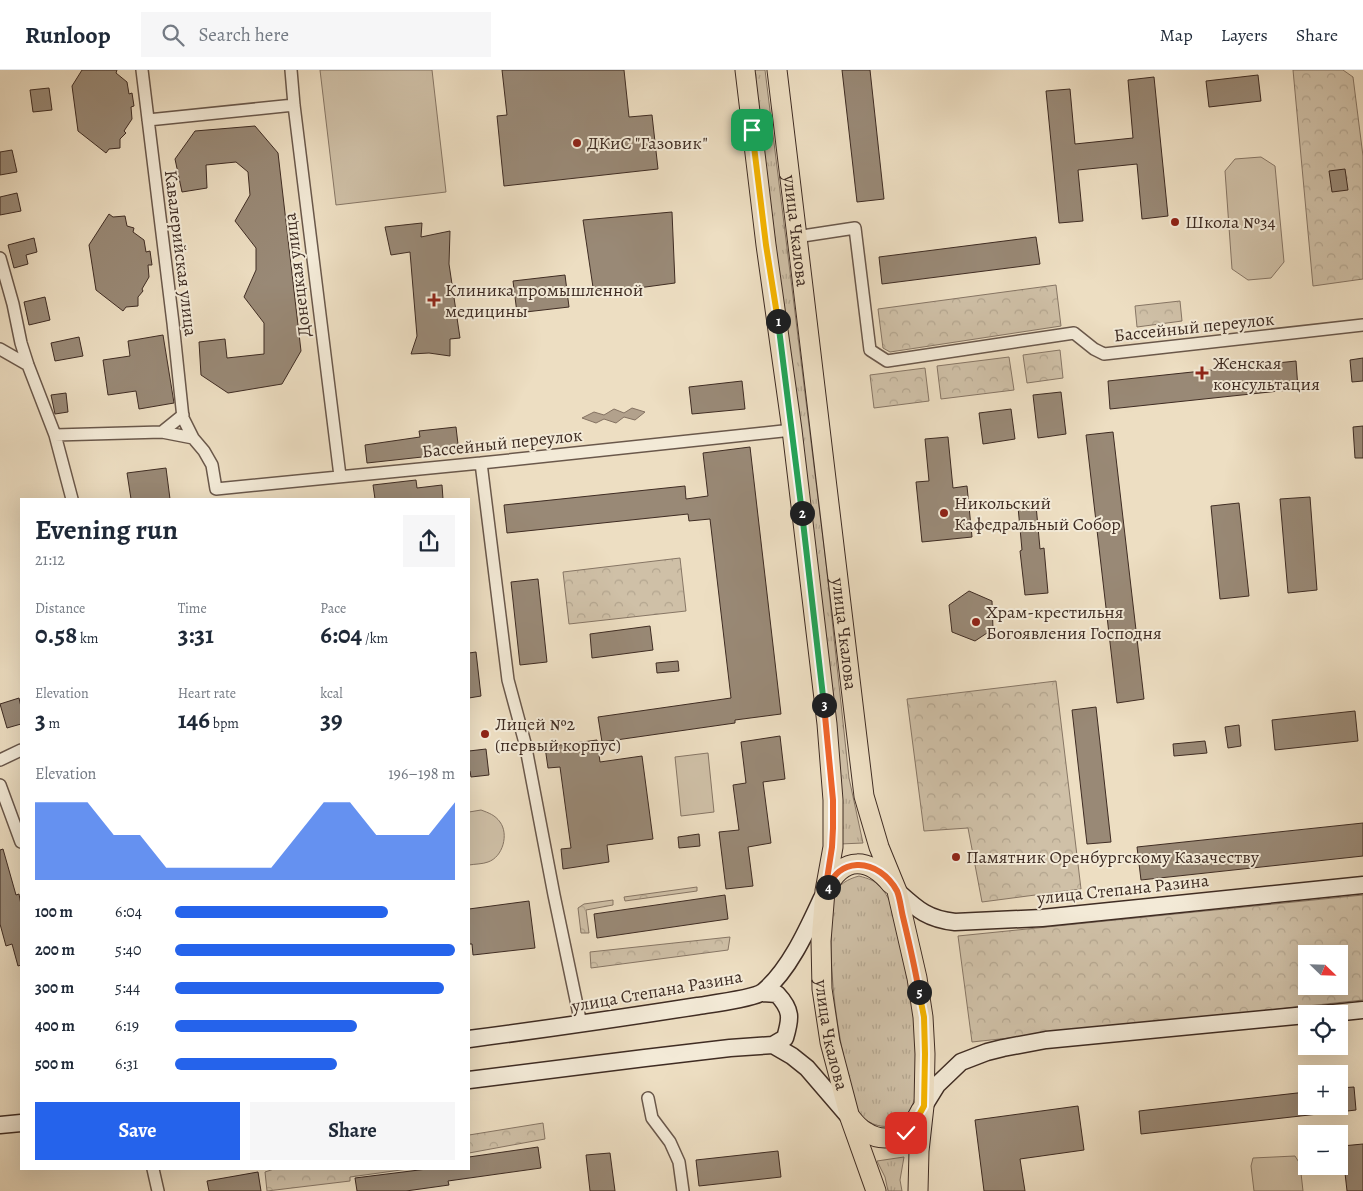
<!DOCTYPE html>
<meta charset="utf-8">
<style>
:root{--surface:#fff;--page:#f6f6f7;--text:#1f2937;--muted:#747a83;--line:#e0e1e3;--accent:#2563eb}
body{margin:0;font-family:Alegreya,serif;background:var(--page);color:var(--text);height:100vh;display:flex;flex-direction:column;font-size:19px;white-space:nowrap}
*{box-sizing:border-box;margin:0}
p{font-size:16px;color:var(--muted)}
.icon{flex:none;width:28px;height:28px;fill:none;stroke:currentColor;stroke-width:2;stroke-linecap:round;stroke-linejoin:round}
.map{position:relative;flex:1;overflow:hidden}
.panel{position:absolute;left:20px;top:428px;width:450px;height:672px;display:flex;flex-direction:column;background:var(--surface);border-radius:0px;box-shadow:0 5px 20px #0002}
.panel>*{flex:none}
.needle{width:32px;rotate:113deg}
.controls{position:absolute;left:1298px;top:875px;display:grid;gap:10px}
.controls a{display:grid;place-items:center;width:50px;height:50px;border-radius:0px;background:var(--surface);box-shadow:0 5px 20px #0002;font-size:25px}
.pin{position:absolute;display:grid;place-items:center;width:42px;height:42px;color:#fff;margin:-21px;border-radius:10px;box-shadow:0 2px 8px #0006}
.km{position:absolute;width:25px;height:25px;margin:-12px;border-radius:50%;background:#222;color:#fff;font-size:14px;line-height:25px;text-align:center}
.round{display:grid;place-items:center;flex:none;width:52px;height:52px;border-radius:0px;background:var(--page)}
.head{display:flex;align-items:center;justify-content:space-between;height:85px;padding:0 15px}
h1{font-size:28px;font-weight:700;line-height:38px}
.stats{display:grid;grid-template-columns:repeat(3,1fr);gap:8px;height:85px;padding:5px 15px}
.stats div{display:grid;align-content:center}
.stats b{font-size:25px;font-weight:700}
.stats small{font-size:14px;font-weight:400}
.stats p{font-size:14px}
.chart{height:140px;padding:10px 15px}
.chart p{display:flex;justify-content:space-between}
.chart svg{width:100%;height:90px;margin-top:5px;fill:var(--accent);opacity:.7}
.primary-button{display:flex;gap:10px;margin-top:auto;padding:10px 15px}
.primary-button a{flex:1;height:58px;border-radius:0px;background:var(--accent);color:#fff;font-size:20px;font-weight:700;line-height:58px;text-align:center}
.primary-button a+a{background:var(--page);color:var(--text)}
ul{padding:0 15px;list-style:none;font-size:16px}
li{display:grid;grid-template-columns:80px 60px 1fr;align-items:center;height:38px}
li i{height:12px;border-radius:6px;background:var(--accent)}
header{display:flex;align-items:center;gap:30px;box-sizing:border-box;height:70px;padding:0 25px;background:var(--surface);border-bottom:1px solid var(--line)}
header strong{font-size:24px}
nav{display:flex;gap:28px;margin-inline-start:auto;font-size:18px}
.search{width:350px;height:45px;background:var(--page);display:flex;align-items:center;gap:12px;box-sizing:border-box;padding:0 18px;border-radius:0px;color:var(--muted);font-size:19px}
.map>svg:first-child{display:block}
.grass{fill:url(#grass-tufts);stroke:#877665}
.forest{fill:url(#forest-crowns);stroke:#877665;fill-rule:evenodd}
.pitch{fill:#cfc0a7;stroke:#877665}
.water{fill:#b2a18c;stroke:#847262}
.building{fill:#998976;stroke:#3f2c23}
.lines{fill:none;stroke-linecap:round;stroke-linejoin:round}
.street-casing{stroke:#6a584b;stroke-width:14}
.secondary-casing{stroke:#3f2c23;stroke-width:19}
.primary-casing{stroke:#3f2c23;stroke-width:21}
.street{stroke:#f3ead7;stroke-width:11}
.secondary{stroke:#f3ead7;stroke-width:16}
.primary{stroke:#eddec2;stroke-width:19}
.split-1-casing{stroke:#fff;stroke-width:10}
.split-2-casing{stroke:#fff;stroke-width:10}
.split-3-casing{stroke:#fff;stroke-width:10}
.split-4-casing{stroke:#fff;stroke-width:10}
.split-5-casing{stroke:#fff;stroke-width:10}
.split-6-casing{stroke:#fff;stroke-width:10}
.split-1{stroke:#f5b400;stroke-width:6}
.split-2{stroke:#22a559;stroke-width:6}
.split-3{stroke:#22a559;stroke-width:6}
.split-4{stroke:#f0652b;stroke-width:6}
.split-5{stroke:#f0652b;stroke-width:6}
.split-6{stroke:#f5b400;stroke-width:6}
.poi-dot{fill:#8f2418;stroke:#f3ead7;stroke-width:2}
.labels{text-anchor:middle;stroke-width:4;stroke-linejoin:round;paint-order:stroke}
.poi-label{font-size:18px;fill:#3f2c23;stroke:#f3ead7;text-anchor:start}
.street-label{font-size:18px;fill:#3f2c23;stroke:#f3ead7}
</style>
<header>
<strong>Runloop</strong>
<div class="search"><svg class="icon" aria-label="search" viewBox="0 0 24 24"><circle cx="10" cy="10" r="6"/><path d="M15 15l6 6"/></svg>Search here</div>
<nav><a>Map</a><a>Layers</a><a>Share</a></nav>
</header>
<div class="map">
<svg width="1363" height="1121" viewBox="0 0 1363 1121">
<defs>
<pattern id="grass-tufts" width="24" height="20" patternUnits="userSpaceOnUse" patternTransform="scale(1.25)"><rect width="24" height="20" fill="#cfc0a7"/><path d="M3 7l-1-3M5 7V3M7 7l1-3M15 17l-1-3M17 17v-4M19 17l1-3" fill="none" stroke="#b3a58f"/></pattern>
<pattern id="forest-crowns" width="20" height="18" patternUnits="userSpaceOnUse" patternTransform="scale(1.25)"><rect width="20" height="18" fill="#cfc0a7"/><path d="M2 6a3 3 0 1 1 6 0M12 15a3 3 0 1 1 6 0" fill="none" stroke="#b3a58f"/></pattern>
</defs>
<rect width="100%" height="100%" fill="#eddec2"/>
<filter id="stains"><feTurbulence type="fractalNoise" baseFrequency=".004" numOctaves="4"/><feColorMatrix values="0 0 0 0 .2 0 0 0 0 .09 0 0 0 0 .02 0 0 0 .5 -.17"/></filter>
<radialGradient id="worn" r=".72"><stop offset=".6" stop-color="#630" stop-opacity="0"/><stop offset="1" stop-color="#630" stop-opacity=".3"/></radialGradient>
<path class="grass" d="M754 0H765L826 493 849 708 863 773 840 774 798 355Z
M859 806C879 811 881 816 891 833 900 872 949 1047 889 1056 878 1058 866 1052 859 1043 853 1035 851 1021 849 1011 837 962 830 910 831 860 831 850 831 836 834 826 838 814 848 809 859 806Z
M904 1087 900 1110 902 1121H888L885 1107 877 1091Z"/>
<path class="forest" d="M1293 0H1343L1353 7 1363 86V209L1313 216Z
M1056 215 1061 256 890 282 883 278 878 239Z
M1180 231 1182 251 1137 257 1135 236Z
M1060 280 1063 308 1027 313 1023 285Z
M1009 287 1014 320 941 329 937 296Z
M925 298 929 331 874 338 870 305Z
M680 488 686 541 569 554 563 502Z
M1056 611 1081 819 982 832 968 758 924 761 907 629Z
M697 817V821L625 831 624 827Z
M1363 825V930L972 972 958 866ZM1306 884H1339V916H1306Z
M613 830V835L586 840 589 863H581L578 838 584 834Z
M730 867 728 880 591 898 590 882Z
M543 1053 545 1069 469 1083V1065Z
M274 1099H408L350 1107V1111L267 1121 265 1102Z"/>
<path class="pitch" d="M320 0H432L446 122 336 135Z
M1261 87 1275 96 1284 192 1271 208 1248 210 1232 199 1225 101 1235 89Z
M708 683 714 742 681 746 675 687Z
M481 740C489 743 495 745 500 752 509 764 503 787 488 792 483 794 475 794 469 795V742Z
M1295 1086 1300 1094 1303 1121H1254L1251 1096 1253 1088Z"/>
<path class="water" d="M632 338 645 342 635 350 624 347 616 353 604 349 596 353 582 348 594 342 604 345 614 339 624 343Z"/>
<path class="building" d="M82 0H117L116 3 127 12 129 24 132 23 134 36 131 37 132 49 124 61 126 63 120 69V78L109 79 106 83 78 61 72 16Z
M502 0H624L629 47 652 45 658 99 504 116 497 46 507 45Z
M842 0H870L884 129 857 132Z
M1258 5 1261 31 1209 37 1206 11Z
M1154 7 1168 146 1142 149 1137 94 1078 100 1083 151 1059 153 1046 21 1070 19 1075 74 1133 68 1128 10Z
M49 18 52 40 33 42 30 20Z
M255 56 278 83 301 281 282 314 228 323 201 305 199 272 225 269 227 288 264 284V253L244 227 256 200V178L235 151 250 125 248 102 236 92 206 95 207 118 182 122 175 89 195 61Z
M12 80 17 102 0 105V82Z
M1345 99 1348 120 1332 122 1329 101Z
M17 123 21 141 0 145V127Z
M672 142 675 213 594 224 583 150Z
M109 144 113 147 125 146 127 156 134 158 133 162 144 170 146 182 150 181 152 195H148L149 207 142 219 143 221 138 227V236L126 237 123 241 96 220 89 175Z
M422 153 421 167 450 161 449 194 460 268 450 269V286L429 283 411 284 417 266 410 182 391 185 385 157Z
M1036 167 1040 194 882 214 879 187Z
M34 168 37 182 26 185 28 194 14 198 8 175Z
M565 205 569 237 517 243 513 211Z
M45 227 50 250 29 255 24 232Z
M163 265 174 333 139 339 136 321 108 325 103 290 130 286 128 271Z
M79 267 83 286 55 291 51 273Z
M1363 288V311L1352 312 1350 290Z
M1296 291 1298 319 1110 339 1108 311Z
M742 311 745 339 692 344 689 317Z
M1061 322 1066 364 1038 368 1033 325Z
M66 323 68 342 55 344 51 325Z
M1011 339 1015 369 983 374 979 343Z
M1363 356V388H1355L1353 357Z
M456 357 459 383 367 393 365 375 420 367 419 361Z
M1113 362 1144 629 1117 633 1086 365Z
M948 367 953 418 967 416 972 467 922 472 916 412 929 411 925 369Z
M750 377 781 644 735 650V653L602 672 598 647 731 628 710 449 689 451 688 444 507 463 504 435 685 416 686 429 708 426 703 383Z
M166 398 170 429H131L127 403Z
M416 410 417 418 442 415 443 429H375L373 415Z
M1310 427 1317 520 1288 523 1280 429Z
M1239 433 1249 526 1220 529 1211 436Z
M1036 435 1040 479 1044 478 1048 523 1025 525 1020 481 1022 480 1018 437Z
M538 509 547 592 520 595 511 512Z
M969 521 992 531 993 559 975 571 952 562 949 535Z
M650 556 653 580 592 588 590 564Z
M476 582 481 626 469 628V583Z
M678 591 679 601 657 603 656 593Z
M19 628 21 637V654L7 658 0 634Z
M1096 637 1111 772 1087 774 1072 640Z
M1355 641 1358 671 1275 680 1272 650Z
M1239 655 1241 676 1228 678 1225 657Z
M780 666 785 709 763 712 771 773 748 777 753 816 726 819 719 762 739 760 733 715 746 713 741 672Z
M597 670 600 692 642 686 653 769 607 775 609 792 563 799 561 779 571 778 560 697 548 698 545 677Z
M1205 671 1207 683 1174 686 1173 674Z
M486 679 489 705 471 707 470 701H469V681Z
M1363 753V786L1141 810 1137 777Z
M699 764 700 776 679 778 678 767Z
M3 779 16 825 19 824 21 835V895L18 896 12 874 6 876 0 854V780Z
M725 825 728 849 597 868 594 844Z
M529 831 535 878 473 885 472 874H469V839Z
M1354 1017 1356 1040 1339 1042V1018Z
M1306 1022V1036H1326L1327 1043 1141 1064 1139 1041Z
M1078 1036 1084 1080 1020 1089 1025 1121H984L975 1050Z
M1363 1074V1121H1347L1342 1076Z
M538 1077 541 1098 448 1111 449 1115 406 1121H357L355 1108 427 1099H469V1087Z
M778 1081 781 1107 699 1116 696 1090Z
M610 1083 615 1121H590L586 1085Z
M258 1102 261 1121H209L207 1111Z"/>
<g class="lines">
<defs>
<path id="street" d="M142 0 173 253 183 348 193 368
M291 0 294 35 340 406
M148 50 294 35
M796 167 855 158 870 280 887 291 1074 263 1094 279 1104 284 1363 255
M0 188 13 234 21 273 28 295 55 365 72 429
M0 279 28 295
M162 362 183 345
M55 365 162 362 193 368 204 381 212 395 216 419 481 393 792 360
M481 393 508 610 525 673 554 825 581 954
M0 690 21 680
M0 715 21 772
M648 1028 652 1048 670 1072 679 1092 683 1121
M153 1099 158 1121"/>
<path id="secondary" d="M897 821C917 839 927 849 955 852L1042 848 1363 815
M763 923 777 924C792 940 791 948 785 968L773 975
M1324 944 1363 940
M469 969C545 959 622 948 698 936 710 934 757 928 764 921 790 899 808 858 822 828
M469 1010 645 988 730 978 773 975 792 986 807 998 850 1048
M924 1036 937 1015 961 992 987 982 1003 978 1046 970 1306 945
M0 1055 21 1053"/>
<g id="primary">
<path id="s1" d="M745 0 766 175 792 360 827 654 833 730V777L825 821 821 871 822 919 830 972 850 1048 876 1121"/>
<path id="s2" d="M777 0 864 726 879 777 897 821 917 908 923 947 925 984 924 1036 919 1081 918 1121"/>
<path d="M827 818C844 785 869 788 891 814"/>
<path d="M851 1048C855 1053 860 1059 866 1062 872 1066 878 1068 885 1068 904 1068 913 1056 921 1040"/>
</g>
</defs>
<use href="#street" class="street-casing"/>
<use href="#secondary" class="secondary-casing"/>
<use href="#primary" class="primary-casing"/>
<use href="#street" class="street"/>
<use href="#secondary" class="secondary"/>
<use href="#primary" class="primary"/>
</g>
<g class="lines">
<defs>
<path id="split-1" d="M752 60 766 175 778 251"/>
<path id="split-2" d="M778 251 802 443"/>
<path id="split-3" d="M802 443 824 635"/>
<path id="split-4" d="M824 635 833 730V758L832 777 825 822 828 817"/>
<path id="split-5" d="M828 817C834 804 842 796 857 795 873 794 889 806 897 821 900 828 901 839 903 847 909 872 915 897 919 922"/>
<path id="split-6" d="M906 1063 915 1052 924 1036 925 984 924 947 919 922"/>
</defs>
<use href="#split-1" class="split-1-casing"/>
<use href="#split-2" class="split-2-casing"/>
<use href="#split-3" class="split-3-casing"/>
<use href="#split-4" class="split-4-casing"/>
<use href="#split-5" class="split-5-casing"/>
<use href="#split-6" class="split-6-casing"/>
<use href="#split-1" class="split-1"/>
<use href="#split-2" class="split-2"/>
<use href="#split-3" class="split-3"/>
<use href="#split-4" class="split-4"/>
<use href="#split-5" class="split-5"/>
<use href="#split-6" class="split-6"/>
</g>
<g class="poi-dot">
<circle cx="577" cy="73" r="5"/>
<circle cx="1175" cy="152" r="5"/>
<path d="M431.5 222.5h5v5h5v5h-5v5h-5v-5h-5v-5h5z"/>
<path d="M1199.5 295.5h5v5h5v5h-5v5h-5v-5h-5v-5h5z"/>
<circle cx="944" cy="443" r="5"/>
<circle cx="976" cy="552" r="5"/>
<circle cx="485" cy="664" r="5"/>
<circle cx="956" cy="787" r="5"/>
</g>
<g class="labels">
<g class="poi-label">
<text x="587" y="79">ДКиC "Газовик"</text>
<text x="1185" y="158">Школа №34</text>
<text x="445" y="226">Клиника промышленной<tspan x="445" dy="21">медицины</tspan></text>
<text x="1213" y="299">Женская<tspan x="1213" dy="21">консультация</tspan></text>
<text x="954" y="439">Никольский<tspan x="954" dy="21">Кафедральный Собор</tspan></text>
<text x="986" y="548">Храм-крестильня<tspan x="986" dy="21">Богоявления Господня</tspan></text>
<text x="495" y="660">Лицей №2<tspan x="495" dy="21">(первый корпус)</tspan></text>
<text x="966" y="793">Памятник Оренбургскому Казачеству</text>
</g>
<g class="street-label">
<text dy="6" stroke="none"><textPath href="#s2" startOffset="162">улица Чкалова</textPath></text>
<text transform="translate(181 183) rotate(83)" y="6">Кавалерийская улица</text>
<text transform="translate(297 205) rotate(-97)" y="6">Донецкая улица</text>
<text transform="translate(1194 257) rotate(-6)" y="6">Бассейный переулок</text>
<text transform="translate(502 373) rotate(-6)" y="6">Бассейный переулок</text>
<text dy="6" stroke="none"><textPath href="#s2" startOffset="568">улица Чкалова</textPath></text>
<text transform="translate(1123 819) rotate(-6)" y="6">улица Степана Разина</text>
<text transform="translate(657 921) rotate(-10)" y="6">улица Степана Разина</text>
<text dy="6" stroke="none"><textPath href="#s1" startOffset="972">улица Чкалова</textPath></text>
</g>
</g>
<rect width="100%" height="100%" filter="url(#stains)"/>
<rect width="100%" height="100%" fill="url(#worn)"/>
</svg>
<div class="controls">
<a><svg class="needle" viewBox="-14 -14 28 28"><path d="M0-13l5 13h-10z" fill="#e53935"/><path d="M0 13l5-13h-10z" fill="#747a83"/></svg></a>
<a><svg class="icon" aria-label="locate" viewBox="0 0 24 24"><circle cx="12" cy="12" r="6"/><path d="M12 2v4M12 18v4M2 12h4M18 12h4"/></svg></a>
<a>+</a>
<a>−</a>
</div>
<div class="pin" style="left:752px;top:60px;background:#1e9e55"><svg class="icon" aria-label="arrive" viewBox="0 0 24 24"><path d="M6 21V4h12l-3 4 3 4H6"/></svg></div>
<div class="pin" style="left:906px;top:1063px;background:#d93025"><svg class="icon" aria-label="check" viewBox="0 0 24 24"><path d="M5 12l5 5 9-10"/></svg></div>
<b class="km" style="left:778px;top:251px">1</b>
<b class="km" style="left:802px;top:443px">2</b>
<b class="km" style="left:824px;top:635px">3</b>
<b class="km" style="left:828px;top:817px">4</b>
<b class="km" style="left:919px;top:922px">5</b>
<section class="panel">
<div class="head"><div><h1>Evening run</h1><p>21:12</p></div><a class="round"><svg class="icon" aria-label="share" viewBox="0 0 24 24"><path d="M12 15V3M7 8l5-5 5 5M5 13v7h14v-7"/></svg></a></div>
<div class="stats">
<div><p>Distance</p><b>0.58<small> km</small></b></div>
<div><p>Time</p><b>3:31</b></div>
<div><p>Pace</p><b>6:04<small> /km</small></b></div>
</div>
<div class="stats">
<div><p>Elevation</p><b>3<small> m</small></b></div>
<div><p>Heart rate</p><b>146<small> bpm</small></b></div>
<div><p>kcal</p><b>39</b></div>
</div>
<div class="chart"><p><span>Elevation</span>196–198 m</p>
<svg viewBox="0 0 160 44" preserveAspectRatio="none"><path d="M0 44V6L10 6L20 6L30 22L40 22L50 38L60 38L70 38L80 38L90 38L100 22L110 6L120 6L130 22L140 22L150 22L160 6V44z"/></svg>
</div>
<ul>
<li><b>100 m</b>6:04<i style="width:76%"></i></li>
<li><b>200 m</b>5:40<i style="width:100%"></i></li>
<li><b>300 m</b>5:44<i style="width:96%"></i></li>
<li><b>400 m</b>6:19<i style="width:65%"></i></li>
<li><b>500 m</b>6:31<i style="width:58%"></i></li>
</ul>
<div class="primary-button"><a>Save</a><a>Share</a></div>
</section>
</div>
